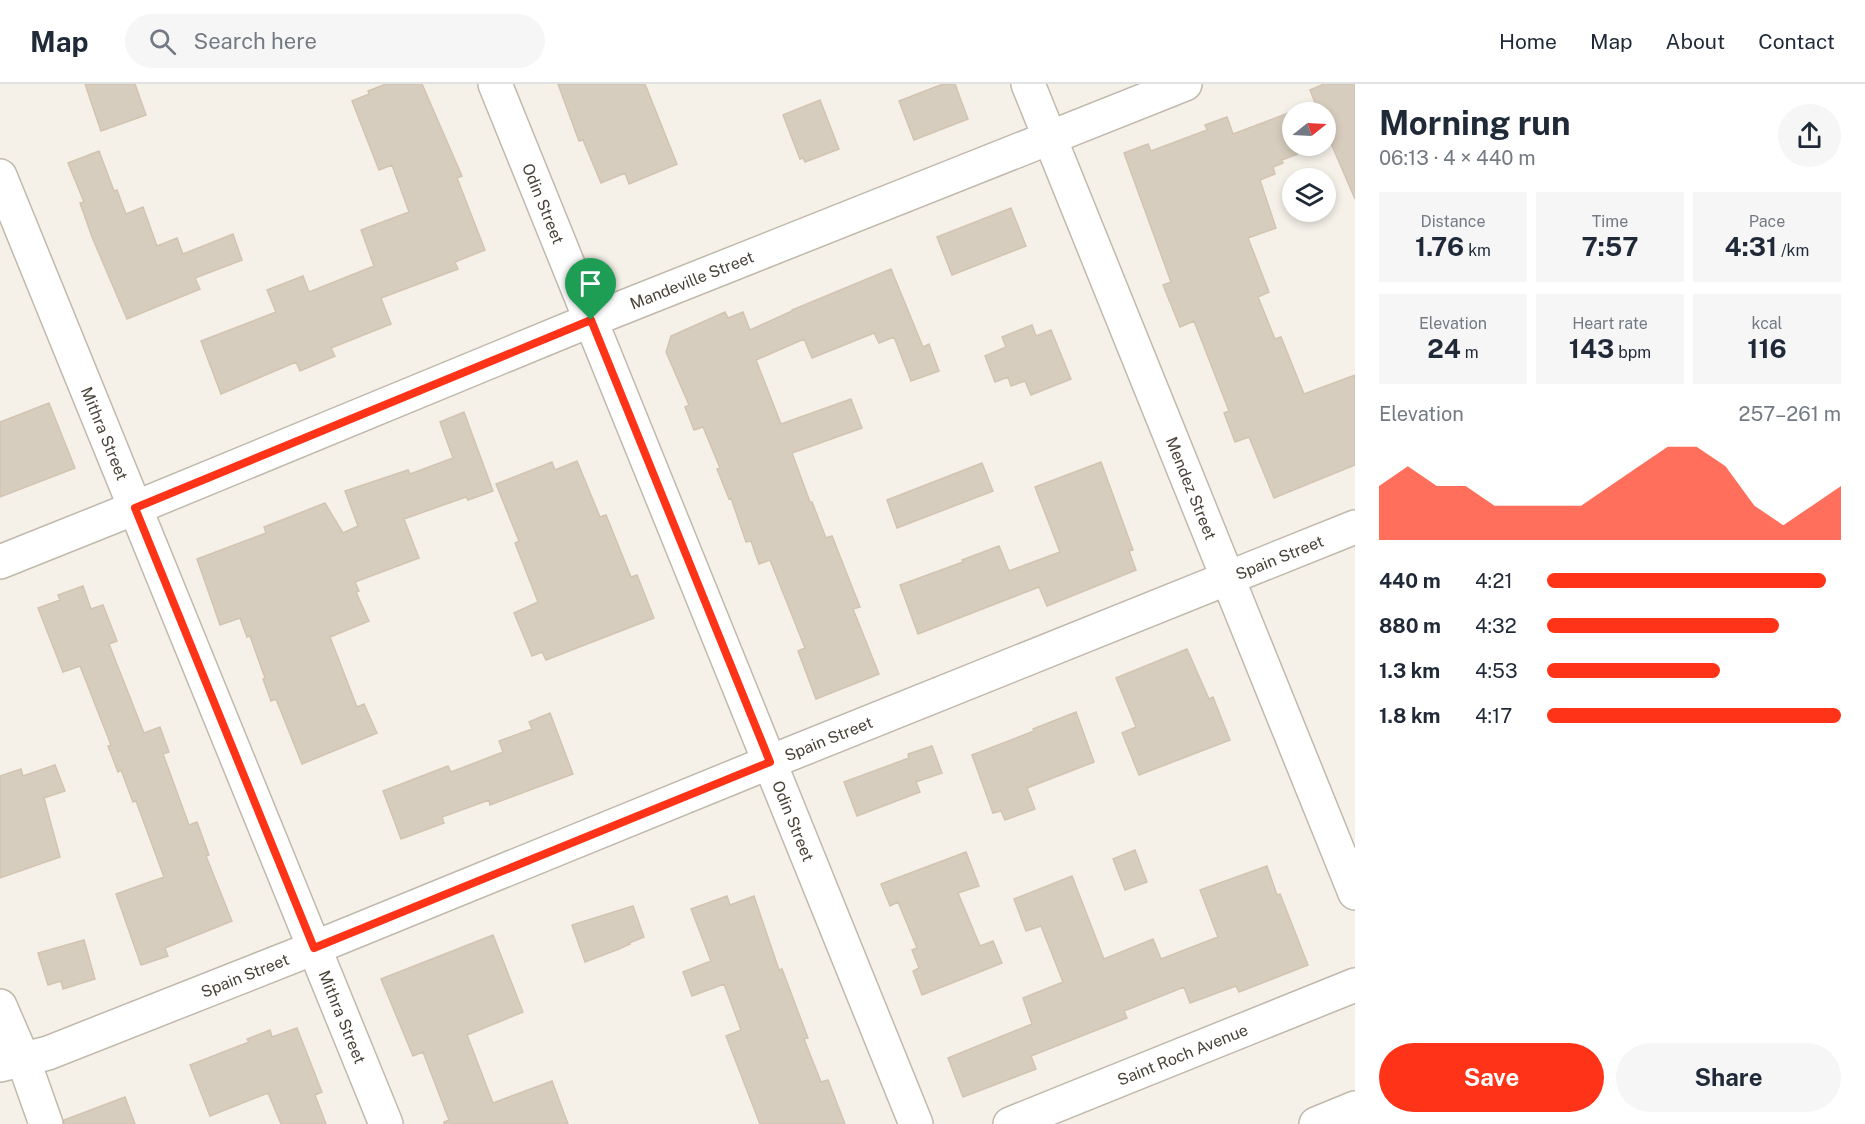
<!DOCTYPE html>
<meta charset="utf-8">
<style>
:root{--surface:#fff;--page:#f6f6f7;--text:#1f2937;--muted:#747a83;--line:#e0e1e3;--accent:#ff3317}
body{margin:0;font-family:"Public Sans",sans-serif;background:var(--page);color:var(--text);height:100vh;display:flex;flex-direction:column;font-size:22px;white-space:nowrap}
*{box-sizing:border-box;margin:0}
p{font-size:20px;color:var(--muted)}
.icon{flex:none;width:33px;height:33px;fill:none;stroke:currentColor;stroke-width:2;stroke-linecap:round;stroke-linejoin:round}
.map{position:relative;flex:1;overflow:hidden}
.sheet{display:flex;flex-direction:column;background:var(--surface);width:510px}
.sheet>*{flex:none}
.needle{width:39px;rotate:72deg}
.controls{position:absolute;left:1282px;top:18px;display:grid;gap:12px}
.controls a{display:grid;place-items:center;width:54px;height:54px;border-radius:50%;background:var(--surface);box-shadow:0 3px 9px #0003;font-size:30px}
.pin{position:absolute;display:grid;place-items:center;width:51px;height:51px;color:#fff;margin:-62px -26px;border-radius:50% 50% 50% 0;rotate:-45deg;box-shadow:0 0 6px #0007}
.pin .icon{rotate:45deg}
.round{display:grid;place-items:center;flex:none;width:63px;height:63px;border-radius:32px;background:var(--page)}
.headline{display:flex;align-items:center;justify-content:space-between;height:102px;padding:0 24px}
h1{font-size:33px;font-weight:700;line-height:45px}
.figures{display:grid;grid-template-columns:repeat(3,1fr);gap:9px;height:102px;padding:6px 24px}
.figures div{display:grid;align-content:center;border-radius:0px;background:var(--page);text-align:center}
.figures b{font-size:26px;font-weight:700}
.figures small{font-size:16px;font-weight:400}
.figures p{font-size:16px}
.chart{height:168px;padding:12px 24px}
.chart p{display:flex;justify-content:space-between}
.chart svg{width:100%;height:108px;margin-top:6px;fill:var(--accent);opacity:.7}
.action{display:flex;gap:12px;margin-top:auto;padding:12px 24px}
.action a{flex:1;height:69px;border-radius:36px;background:var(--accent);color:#fff;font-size:24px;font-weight:700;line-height:69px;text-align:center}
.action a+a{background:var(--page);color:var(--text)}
ul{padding:0 24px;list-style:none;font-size:20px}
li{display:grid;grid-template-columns:96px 72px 1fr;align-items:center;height:45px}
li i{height:15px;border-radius:8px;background:var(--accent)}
header{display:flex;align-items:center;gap:36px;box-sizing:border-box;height:84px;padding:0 30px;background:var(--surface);border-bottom:2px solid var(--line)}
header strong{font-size:28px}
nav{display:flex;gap:33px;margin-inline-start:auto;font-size:21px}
.search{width:420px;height:54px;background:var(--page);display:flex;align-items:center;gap:15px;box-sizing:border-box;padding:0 21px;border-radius:33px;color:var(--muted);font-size:22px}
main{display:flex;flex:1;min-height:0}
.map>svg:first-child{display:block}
.building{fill:#d7cdbe;stroke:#d2c4b1;stroke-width:1.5}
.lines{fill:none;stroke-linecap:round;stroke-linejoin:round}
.minor-casing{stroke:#c1b9ac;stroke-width:36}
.tertiary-casing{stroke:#c1b9ac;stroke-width:36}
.minor{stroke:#fff;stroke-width:33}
.tertiary{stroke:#fff;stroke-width:33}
.route-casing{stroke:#fff;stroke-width:12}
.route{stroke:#ff3317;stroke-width:8}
.labels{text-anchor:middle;stroke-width:4.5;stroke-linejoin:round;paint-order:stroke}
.street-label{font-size:16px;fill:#494237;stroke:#fff}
</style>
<header>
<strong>Map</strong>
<div class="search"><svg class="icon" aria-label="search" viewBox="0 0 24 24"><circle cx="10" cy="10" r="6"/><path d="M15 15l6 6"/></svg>Search here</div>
<nav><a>Home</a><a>Map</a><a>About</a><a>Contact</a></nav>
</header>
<main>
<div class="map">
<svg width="1355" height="1040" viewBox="0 0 1355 1040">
<rect width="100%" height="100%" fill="#f5f1e9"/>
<path class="building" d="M85 0H135L146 31 101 47Z
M386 0H422L462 92 457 94 485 166 455 178 458 185 381 214 391 240 331 264 335 272 300 287 296 278 221 310 201 257 276 228 267 206 303 192 309 208 374 182 361 146 409 128 392 81 379 86 352 17 369 10 368 7Z
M558 0H645L677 80 629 100 625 89 601 99 583 56 579 57Z
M943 0H955L968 35 914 56 899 17Z
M1324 0H1355V115L1330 57 1326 59V28H1293V62H1318L1282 76 1283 79 1273 83 1275 90 1260 96 1276 144 1248 154 1269 208 1258 213 1275 255 1281 253 1304 310 1355 291V381L1274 414 1249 353 1235 358 1224 329 1229 327 1194 237 1180 243 1163 201 1171 198 1124 69 1148 60 1151 67 1207 46 1205 41 1227 33 1233 50 1315 19 1310 6Z
M820 16 839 65 805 78 803 74 800 75 783 31Z
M99 67 114 107 117 106 126 130 143 123 157 162 177 154 183 170 233 150 242 176 195 194 200 205 127 235 92 153 80 119 84 118 68 79Z
M1011 124 1026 162 952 191 937 153Z
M891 185 923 263 929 260 939 287 911 297 894 253 879 259 874 249 812 274 804 255 756 276 781 340 851 315 862 344 792 369 810 418H812L826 454 832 452 860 523 853 525 879 590 816 615 798 567 805 564 770 476 759 480 751 457 746 458 731 414 729 415 717 385 720 384 703 343 694 346 685 323 689 321 666 268 671 252 725 228 728 234 743 228 750 246 792 227V226Z
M1032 241 1036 252 1051 246 1071 295 1031 311 1025 297 1011 302 1008 293 995 298 985 272 1006 263 1002 253Z
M49 319 75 384 0 413V338Z
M464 328 493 407 468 416 466 413 404 435 419 474 355 498 359 507 356 508 369 537 330 553 357 623 364 620 377 649 302 680 276 615 271 617 263 595 265 594 250 552 247 553 240 534 220 541 197 475 266 449 264 443 325 419 343 449 358 442 345 407 408 386 410 390 453 374 440 338Z
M577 377 600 433 606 431 631 493 637 491 654 534 546 576 542 568 532 572 514 529 538 518 515 459 519 457 496 400 552 378 555 386Z
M1101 378 1133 466 1129 467 1136 486 1047 522 1039 503 918 550 900 501 963 478 962 476 999 462 1009 487 1060 468 1035 403Z
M982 379 993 407 897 444 887 416Z
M83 502 91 525 103 521 117 557 109 560 144 649 160 643 169 668 163 670 189 741 197 738 209 771 206 772 232 837 165 864 168 872 141 881 116 810 164 793 136 717 133 718 121 686 118 688 108 662 111 661 80 582 63 588 38 524 60 516 58 511Z
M1187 565 1209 615 1213 613 1230 656 1139 691 1122 649 1136 643 1116 594Z
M1076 628 1094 678 1027 704 1035 725 1005 736 1001 727 993 729 972 671 1034 647 1033 645Z
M550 629 573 690 490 721 489 716 442 733 444 739 401 755 383 707 448 682 451 688 503 668 499 657 532 645 529 638Z
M932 662 942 689 916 698 920 708 857 732 844 698 909 674 908 670Z
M55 681 65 707 44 714 60 773 0 794V692L21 685 23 692Z
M1135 766 1147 798 1125 806 1113 775Z
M966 768 979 802 958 809 980 862 993 857 1002 879 922 911 913 887 919 884 912 866 917 864 898 818 890 822 881 800Z
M1267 782 1277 811 1280 810 1308 881 1239 908 1236 902 1190 919 1184 903 1124 927 1127 934 1031 972 1036 985 963 1013 948 974 1032 940 1023 914 1063 898 1041 842 1026 847 1014 815 1072 792 1104 875 1153 855 1161 875 1218 853 1200 806Z
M727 812 730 821 754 812 779 886 782 885 808 954 804 955 821 998 828 996 845 1040H760L726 952 741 946 724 900 692 912 683 888 711 877 691 825Z
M633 822 644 853 629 859 630 860 619 865 585 878 572 841Z
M493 851 523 928 467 951 493 1019 552 997 568 1040H444V1038L449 1036 423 968 413 972 381 895Z
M84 856 95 895 63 905 61 897 48 901 38 869Z
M297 944 322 1008 315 1011 326 1040H281L268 1009 210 1032 190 981 249 958 247 955 270 946 272 953Z
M125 1013 135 1040H64V1036Z"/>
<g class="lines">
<defs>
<g id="minor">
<path id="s1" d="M495 0 916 1040"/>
<path id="s2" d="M1028 0 1355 809"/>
<path id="s3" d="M0 92 386 1040"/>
<path id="s4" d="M0 478 135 424 591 236 1185 0"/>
<path id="s5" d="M0 981 48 969 314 864 770 678 1355 443"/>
<path id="s6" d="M1010 1040 1355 901"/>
<path d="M1316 1040 1355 1024"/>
</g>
<path id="tertiary" d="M0 922 23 975 46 1040"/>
</defs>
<use href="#minor" class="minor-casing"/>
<use href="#tertiary" class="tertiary-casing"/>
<use href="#minor" class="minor"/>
<use href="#tertiary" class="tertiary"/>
</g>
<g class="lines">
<defs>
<path id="route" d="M591 236 770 678 314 864 135 424Z"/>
</defs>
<use href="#route" class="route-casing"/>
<use href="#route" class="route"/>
</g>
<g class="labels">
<g class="street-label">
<text dy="6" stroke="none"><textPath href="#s1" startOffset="129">Odin Street</textPath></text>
<text dy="6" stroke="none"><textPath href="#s4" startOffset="747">Mandeville Street</textPath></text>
<text dy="6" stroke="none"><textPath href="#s3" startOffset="278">Mithra Street</textPath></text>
<text dy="6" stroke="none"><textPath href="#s2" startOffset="436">Mendez Street</textPath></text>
<text dy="6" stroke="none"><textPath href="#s5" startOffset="1377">Spain Street</textPath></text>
<text dy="6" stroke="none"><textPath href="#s5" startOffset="891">Spain Street</textPath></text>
<text dy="6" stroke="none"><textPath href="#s1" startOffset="795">Odin Street</textPath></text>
<text dy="6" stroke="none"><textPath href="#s5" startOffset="261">Spain Street</textPath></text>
<text dy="6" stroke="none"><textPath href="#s3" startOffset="908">Mithra Street</textPath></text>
<text dy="6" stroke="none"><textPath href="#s6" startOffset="186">Saint Roch Avenue</textPath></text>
</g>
</g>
</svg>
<div class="controls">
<a><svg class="needle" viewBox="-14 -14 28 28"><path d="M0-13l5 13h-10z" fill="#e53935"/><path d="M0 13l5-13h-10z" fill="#747a83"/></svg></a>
<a><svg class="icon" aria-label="layers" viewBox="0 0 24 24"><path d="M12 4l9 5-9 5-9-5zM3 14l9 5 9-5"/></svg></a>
</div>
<div class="pin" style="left:591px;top:236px;background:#1e9e55"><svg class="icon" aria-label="arrive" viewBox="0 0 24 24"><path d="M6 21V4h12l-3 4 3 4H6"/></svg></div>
</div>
<section class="sheet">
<div class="headline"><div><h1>Morning run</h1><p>06:13 · 4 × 440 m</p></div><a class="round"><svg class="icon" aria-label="share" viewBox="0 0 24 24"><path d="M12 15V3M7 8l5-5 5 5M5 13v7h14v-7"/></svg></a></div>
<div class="figures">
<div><p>Distance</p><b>1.76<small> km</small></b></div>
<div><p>Time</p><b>7:57</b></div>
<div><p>Pace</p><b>4:31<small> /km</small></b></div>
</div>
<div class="figures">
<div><p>Elevation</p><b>24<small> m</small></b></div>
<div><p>Heart rate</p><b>143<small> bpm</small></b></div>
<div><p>kcal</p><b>116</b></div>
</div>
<div class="chart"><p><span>Elevation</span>257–261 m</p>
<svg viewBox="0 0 160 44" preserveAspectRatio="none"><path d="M0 44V22L10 14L20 22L30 22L40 30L50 30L60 30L70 30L80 22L90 14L100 6L110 6L120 14L130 30L140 38L150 30L160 22V44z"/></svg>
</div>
<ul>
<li><b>440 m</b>4:21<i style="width:95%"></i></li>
<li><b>880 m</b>4:32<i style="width:79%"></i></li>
<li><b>1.3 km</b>4:53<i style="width:59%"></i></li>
<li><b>1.8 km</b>4:17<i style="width:100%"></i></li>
</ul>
<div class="action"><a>Save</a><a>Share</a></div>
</section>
</main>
